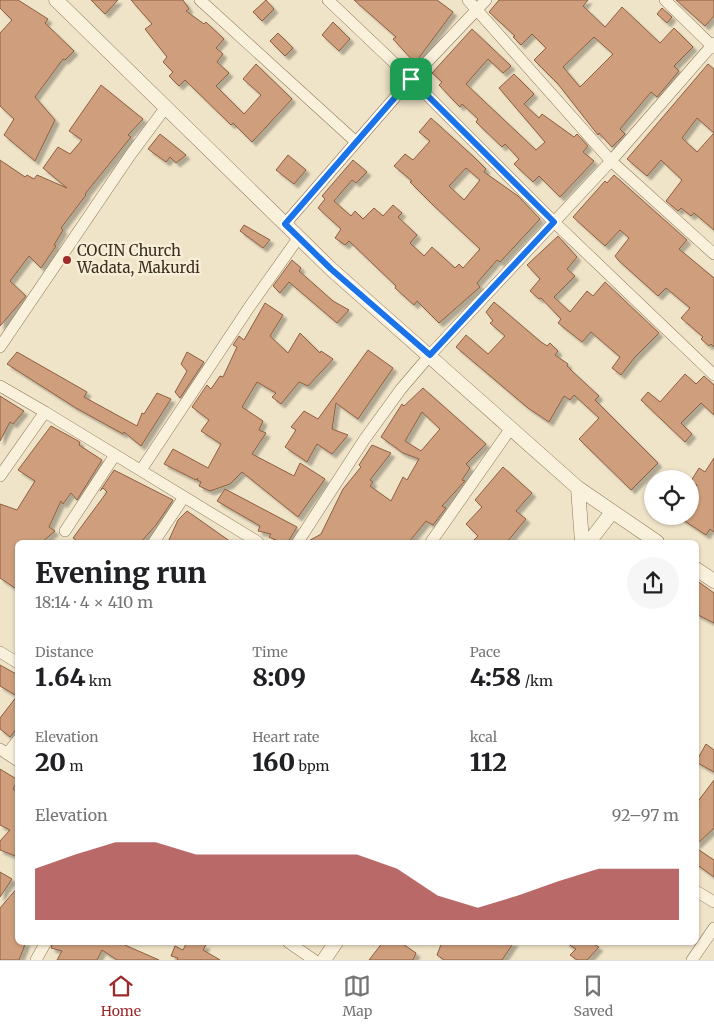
<!DOCTYPE html>
<meta charset="utf-8">
<style>
:root{--surface:#fff;--page:#f6f6f6;--text:#202124;--muted:#757577;--line:#e0e0e0;--accent:#9e2a2b}
body{margin:0;font-family:Merriweather,serif;background:var(--page);color:var(--text);height:100vh;display:flex;flex-direction:column;font-size:19px;white-space:nowrap}
*{box-sizing:border-box;margin:0}
p{font-size:16px;color:var(--muted)}
.icon{flex:none;width:28px;height:28px;fill:none;stroke:currentColor;stroke-width:2;stroke-linecap:round;stroke-linejoin:round}
.map{position:relative;flex:1;overflow:hidden}
.details{position:absolute;left:15px;top:540px;width:684px;height:405px;display:flex;flex-direction:column;background:var(--surface);border-radius:8px;box-shadow:0 1px 4px #0004}
.details>*{flex:none}
.buttons{position:absolute;left:644px;top:470px;display:grid;gap:10px}
.buttons a{display:grid;place-items:center;width:55px;height:55px;border-radius:50%;background:var(--surface);box-shadow:0 1px 4px #0004;font-size:25px}
.pin{position:absolute;display:grid;place-items:center;width:42px;height:42px;color:#fff;margin:-21px;border-radius:10px;box-shadow:0 2px 8px #0006}
.round{display:grid;place-items:center;flex:none;width:52px;height:52px;border-radius:26px;background:var(--page)}
.head{display:flex;align-items:center;justify-content:space-between;height:85px;padding:0 20px}
h1{font-size:28px;font-weight:800;line-height:38px}
.metrics{display:grid;grid-template-columns:repeat(3,1fr);gap:8px;height:85px;padding:5px 20px}
.metrics div{display:grid;align-content:center}
.metrics b{font-size:25px;font-weight:800}
.metrics small{font-size:14px;font-weight:400}
.metrics p{font-size:14px}
.chart{height:140px;padding:10px 20px}
.chart p{display:flex;justify-content:space-between}
.chart svg{width:100%;height:90px;margin-top:5px;fill:var(--accent);opacity:.7}
.menu{display:flex;justify-content:space-around;align-items:center;height:70px;border-top:1px solid var(--line);background:var(--surface);font-size:14px;color:var(--muted)}
.menu a{display:grid;justify-items:center;gap:2px}
.menu .current{color:var(--accent)}
.map>svg:first-child{display:block}
.building{fill:#cf9f7d;stroke:#8d5f41;fill-rule:evenodd;filter:url(#shadow)}
.lines{fill:none;stroke-linecap:round;stroke-linejoin:round}
.minor-casing{stroke:#8d765c;stroke-width:12}
.tertiary-casing{stroke:#8d765c;stroke-width:15}
.minor{stroke:#faf1dc;stroke-width:11}
.tertiary{stroke:#faf1dc;stroke-width:14}
.route-casing{stroke:#fff;stroke-width:10}
.route{stroke:#1a73e8;stroke-width:6}
.poi-dot{fill:#9e2a2b;stroke:#f7eed8;stroke-width:2}
.labels{text-anchor:middle;stroke-width:5;stroke-linejoin:round;paint-order:stroke}
.poi-label{font-size:15px;fill:#3d2e20;stroke:#f7eed8;text-anchor:start}
</style>
<div class="map">
<svg width="714" height="960" viewBox="0 0 714 960">
<defs>
<filter id="shadow"><feDropShadow dx="4" dy="4" stdDeviation="1" flood-color="#0004"/></filter>
</defs>
<rect width="100%" height="100%" fill="#f0e4c8"/>
<path class="building" d="M0 0H18L48 19 45 23 74 51 65 60 63 59 35 97 55 120 35 161 4 135 14 119 0 106V33L12 20 0 8Z
M91 0H118L105 14Z
M131 0H183L189 9 186 11 204 24 206 22 224 39 216 48 223 54 217 62 229 73 216 86 244 114 261 95 243 79 256 64 292 99 252 142 233 123 231 125 185 80 179 86 169 76 173 72 163 62 167 57 145 29 152 24Z
M266 0 274 9 262 21 253 12Z
M354 0H437L453 12 415 63 393 39 396 37Z
M499 0H588L583 6 605 27 622 7 660 43 674 28 693 47 674 66 679 71 657 97 651 92 620 129 625 134 612 147 599 133 598 135 558 84 534 60 546 48 532 34 521 45 513 37 515 36 489 12ZM594 37 613 54 580 87 563 67Z
M676 0H714V16L705 26Z
M662 8 672 17 667 23 657 14Z
M333 22 350 39 339 51 322 35Z
M472 29 511 66 503 73 488 59 466 84 536 150 545 142 499 88 514 74 534 94 524 104 539 118 542 114 574 137 577 134 588 146 583 152 594 161 560 197 539 176 533 182 514 164 519 159 505 144 502 147 476 122 478 119 462 104 460 107 453 100 439 85 442 82 432 73Z
M278 33 293 48 285 56 270 41Z
M708 64 714 69V133L697 118 682 138 697 152 714 133V230L694 213 691 216 681 208 678 211 666 201 682 180 661 160 647 176 627 159Z
M101 85 143 119 128 135 131 137 85 194 86 195 61 228 63 230 54 245 56 246 41 268 29 256 10 281 26 296 0 326V160L25 177 27 175 34 179 37 175 67 188 43 168 58 147 70 154 82 140 69 131Z
M431 118 474 157 486 169 484 172 518 196 540 219 500 262 497 260 477 283 480 287 439 323 417 301 414 305 395 288 396 286 349 241 345 245 335 238 341 229 318 208 325 199 322 196 353 160 367 172 356 183 352 180 334 201 351 216 355 211 363 219 374 208 383 216 393 205 402 213 398 217 417 235 410 243 424 256 432 247 455 268 459 264 463 268 480 249 433 205 410 182 412 181 394 166 405 154 413 160 430 141 419 132ZM466 168 480 180 464 200 449 186Z
M160 134 186 155 176 163 170 157 166 162 148 149Z
M288 155 306 170 294 184 276 170Z
M614 175 687 240 679 249 714 278V347L711 344 709 346 701 339 703 337 681 318 690 308 666 288 658 296 618 260 615 256 629 238 620 230 605 246 573 217 605 181 607 183Z
M244 225 270 240 263 248 240 231Z
M558 236 577 257 567 269 575 276 554 297 570 312 587 291 593 296 605 282 659 333 635 357 621 375 612 368 620 357 591 332 582 342 558 323 561 319 541 298 539 299 530 291 540 279 527 265Z
M292 260 301 268 299 271 333 301 349 310 337 323 289 282 280 293 273 286Z
M494 302 541 342 547 346 550 343 558 351 555 355 568 364 567 366 572 371 599 396 595 400 658 463 631 490 579 439 599 418 574 395 570 400 564 396 549 422 528 408 456 347 466 335 488 354 505 336 490 323 493 321 486 312Z
M265 303 283 315 270 336 288 353 300 333 320 353 321 351 333 359 308 386 299 382 281 404 272 397 276 393 257 382 242 407 263 421 259 430 266 433 252 454 294 476 300 463 325 479 298 517 242 472 230 484 210 491 199 486 201 482 197 480 198 478 196 480 164 464 173 449 208 468 221 444 201 431 209 420 192 407 207 385 211 389 220 376 223 377 237 347 233 345 239 336 244 340Z
M368 350 393 368 358 419 336 403 332 429 348 435 332 454 317 444 307 462 285 447 296 430 291 427 304 411 318 419Z
M17 352 87 392 84 397 137 426 142 413 144 414 157 393 171 399 141 446 124 432 123 434 76 408 7 364Z
M187 352 204 362 180 398 175 392 187 371 181 364Z
M685 374 696 384 704 376 714 385V415L701 403 681 423 692 434 685 442 641 400 648 392 660 402Z
M423 388 486 444 466 464 470 468 462 480 465 481 442 506 446 508 433 525 426 521 409 542H307L321 534 343 489 361 467 359 465 372 445 391 453 370 480 373 482 370 486 391 501 403 477 407 480 419 459 403 453 381 437 402 404 404 406ZM422 412 440 429 421 451 405 441Z
M0 396 24 411 13 424 10 422 0 441Z
M51 426 80 442 79 445 102 460 77 500 71 493 63 504 61 501 49 527 55 531 42 542H18V590L0 578V504L17 510 35 481 18 470Z
M714 458V532L710 529 706 535 677 516H690V495L697 485 691 481 699 468 705 472Z
M503 467 532 493 516 511 526 519 507 542H472L478 536 466 524 482 507 475 500Z
M114 470 173 500 156 525 141 542H79L73 538 107 492 103 488 100 491Z
M225 489 297 527 288 542H280L269 537 271 534 258 531 260 526 217 501Z
M187 511 231 542H168L178 520Z
M696 580 714 593V623L696 614Z
M0 665 18 675V727L10 737 0 729V718L17 696 0 686Z
M706 744 714 750V772L696 762Z
M0 769 18 780 13 789 18 792V857L0 850V841L10 830 0 825Z
M714 780V828L696 845V804Z
M696 848 714 860V877L696 864Z
M0 872 12 879 0 897Z
M18 887V942H26L19 960H0V908Z
M53 942H118L159 960H117L102 950 97 960H57L62 951 51 948Z
M187 942 206 945 203 950 220 960H177L178 958 171 956 175 946 183 950Z
M383 942H400L416 953 413 960H369Z
M442 942H514L502 960H444L437 955Z
M565 942H590L599 947 587 960H577L570 955 576 949Z"/>
<g class="lines">
<defs>
<path id="minor" d="M200 0 356 142
M328 0 411 79 554 222 714 375
M468 0 611 161 714 254
M665 0 714 48
M285 224 411 79 486 0
M0 347 131 154 166 107
M0 386 45 412
M141 470 250 306 299 237
M0 476 45 412 258 542
M65 531 115 455
M154 542 184 497
M298 542 364 440 401 389 430 355 611 161 714 43
M431 542 511 428
M0 652 18 663
M0 749 18 761
M7 754 18 740
M696 891 714 902
M288 942 314 960
M36 960 46 942
M692 960 714 928"/>
<path id="tertiary" d="M56 0 331 269 578 488 657 542
M578 488 582 542
M589 542 612 512
M696 569 714 581
M324 960 336 942"/>
</defs>
<use href="#minor" class="minor-casing"/>
<use href="#tertiary" class="tertiary-casing"/>
<use href="#minor" class="minor"/>
<use href="#tertiary" class="tertiary"/>
</g>
<g class="lines">
<defs>
<path id="route" d="M411 79 554 222 430 355 331 269 285 224Z"/>
</defs>
<use href="#route" class="route-casing"/>
<use href="#route" class="route"/>
</g>
<circle class="poi-dot" cx="67" cy="260" r="5"/>
<g class="labels">
<g class="poi-label">
<text x="77" y="256">COCIN Church<tspan x="77" dy="17">Wadata, Makurdi</tspan></text>
</g>
</g>
</svg>
<div class="buttons">
<a><svg class="icon" aria-label="locate" viewBox="0 0 24 24"><circle cx="12" cy="12" r="6"/><path d="M12 2v4M12 18v4M2 12h4M18 12h4"/></svg></a>
</div>
<div class="pin" style="left:411px;top:79px;background:#1e9e55"><svg class="icon" aria-label="arrive" viewBox="0 0 24 24"><path d="M6 21V4h12l-3 4 3 4H6"/></svg></div>
<section class="details">
<div class="head"><div><h1>Evening run</h1><p>18:14 · 4 × 410 m</p></div><a class="round"><svg class="icon" aria-label="share" viewBox="0 0 24 24"><path d="M12 15V3M7 8l5-5 5 5M5 13v7h14v-7"/></svg></a></div>
<div class="metrics">
<div><p>Distance</p><b>1.64<small> km</small></b></div>
<div><p>Time</p><b>8:09</b></div>
<div><p>Pace</p><b>4:58<small> /km</small></b></div>
</div>
<div class="metrics">
<div><p>Elevation</p><b>20<small> m</small></b></div>
<div><p>Heart rate</p><b>160<small> bpm</small></b></div>
<div><p>kcal</p><b>112</b></div>
</div>
<div class="chart"><p><span>Elevation</span>92–97 m</p>
<svg viewBox="0 0 160 44" preserveAspectRatio="none"><path d="M0 44V19L10 12L20 6L30 6L40 12L50 12L60 12L70 12L80 12L90 19L100 32L110 38L120 32L130 25L140 19L150 19L160 19V44z"/></svg>
</div>
</section>
</div>
<nav class="menu">
<a class="current"><svg class="icon" aria-label="home" viewBox="0 0 24 24"><path d="M3 11l9-7 9 7M6 9v11h12V9"/></svg>Home</a>
<a><svg class="icon" aria-label="map" viewBox="0 0 24 24"><path d="M3 6l6-2 6 2 6-2v14l-6 2-6-2-6 2zM9 4v14M15 6v14"/></svg>Map</a>
<a><svg class="icon" aria-label="saved" viewBox="0 0 24 24"><path d="M7 4h10v16l-5-4-5 4z"/></svg>Saved</a>
</nav>
